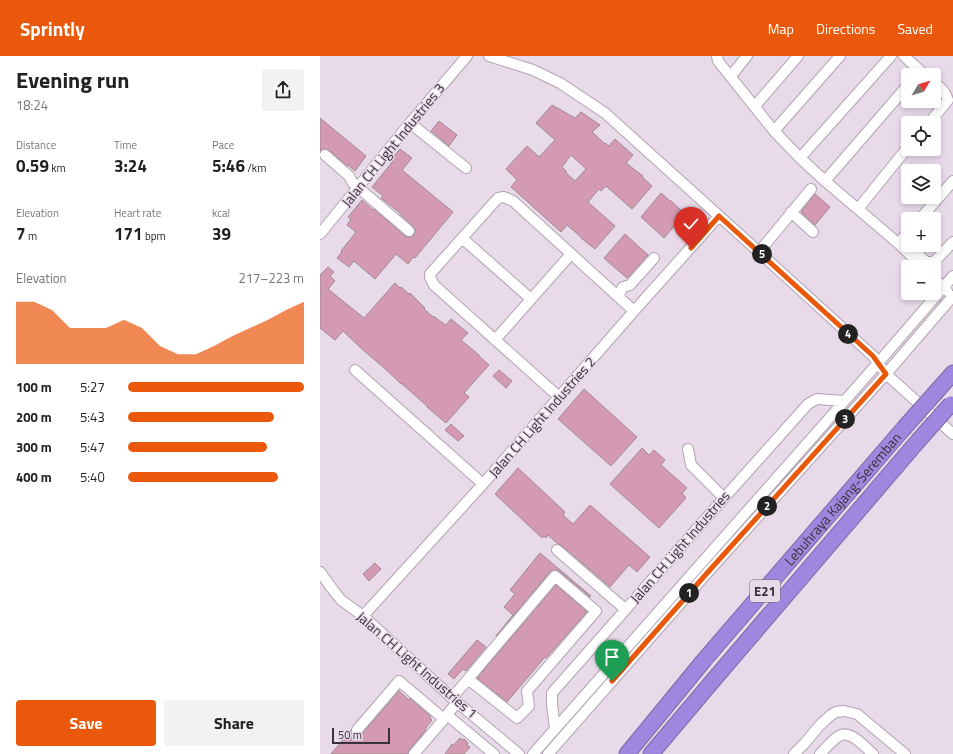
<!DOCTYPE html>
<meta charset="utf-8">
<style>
:root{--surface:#fff;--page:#f2f2f2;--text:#222;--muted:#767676;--accent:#ea580c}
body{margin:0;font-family:"Titillium Web",sans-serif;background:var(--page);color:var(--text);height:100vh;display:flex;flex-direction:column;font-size:15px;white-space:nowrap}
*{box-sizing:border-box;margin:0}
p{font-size:13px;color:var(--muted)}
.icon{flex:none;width:22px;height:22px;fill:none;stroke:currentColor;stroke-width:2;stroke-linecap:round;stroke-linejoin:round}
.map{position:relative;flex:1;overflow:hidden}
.sheet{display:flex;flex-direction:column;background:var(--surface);width:320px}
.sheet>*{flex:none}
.needle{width:26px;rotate:52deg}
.buttons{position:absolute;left:581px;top:12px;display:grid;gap:8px}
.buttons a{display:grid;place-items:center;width:40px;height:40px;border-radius:4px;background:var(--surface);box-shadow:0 2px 6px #0003;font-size:20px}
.scale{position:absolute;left:12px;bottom:10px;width:58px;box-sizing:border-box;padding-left:4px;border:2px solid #393339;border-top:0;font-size:11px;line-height:14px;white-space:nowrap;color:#393339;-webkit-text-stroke:3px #e9daea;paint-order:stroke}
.pin{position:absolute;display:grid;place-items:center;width:34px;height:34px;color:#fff;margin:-41px -17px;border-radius:50% 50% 50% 0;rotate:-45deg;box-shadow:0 0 4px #0007}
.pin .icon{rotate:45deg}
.km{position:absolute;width:20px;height:20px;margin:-10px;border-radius:50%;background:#222;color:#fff;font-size:11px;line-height:20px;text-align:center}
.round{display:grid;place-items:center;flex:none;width:42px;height:42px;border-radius:4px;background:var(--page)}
.summary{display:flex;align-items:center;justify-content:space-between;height:68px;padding:0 16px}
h1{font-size:22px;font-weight:700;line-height:30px}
.stats{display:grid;grid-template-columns:repeat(3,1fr);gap:6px;height:68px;padding:4px 16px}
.stats div{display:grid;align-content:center}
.stats b{font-size:17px;font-weight:700}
.stats small{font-size:11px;font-weight:400}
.stats p{font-size:11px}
.chart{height:112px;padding:8px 16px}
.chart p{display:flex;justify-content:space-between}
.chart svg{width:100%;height:72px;margin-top:4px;fill:var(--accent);opacity:.7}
.primary-button{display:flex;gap:8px;margin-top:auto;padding:8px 16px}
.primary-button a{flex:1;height:46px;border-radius:4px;background:var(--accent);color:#fff;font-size:16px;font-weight:700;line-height:46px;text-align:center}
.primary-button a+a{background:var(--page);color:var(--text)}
ul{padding:0 16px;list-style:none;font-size:13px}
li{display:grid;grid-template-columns:64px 48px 1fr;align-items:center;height:30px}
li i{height:10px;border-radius:5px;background:var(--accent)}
header{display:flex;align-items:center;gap:24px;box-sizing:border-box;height:56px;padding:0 20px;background:var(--accent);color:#fff}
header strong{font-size:19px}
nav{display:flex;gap:22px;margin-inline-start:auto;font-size:14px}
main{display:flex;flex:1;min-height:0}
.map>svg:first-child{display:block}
.building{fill:#d39ab1;stroke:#9f8a92;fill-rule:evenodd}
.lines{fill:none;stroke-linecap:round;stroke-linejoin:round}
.minor-casing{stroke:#b1a3b2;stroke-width:12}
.highway-casing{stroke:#7c69a4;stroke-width:17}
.minor{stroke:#fff;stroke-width:10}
.highway{stroke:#a086de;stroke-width:15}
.highway-bridge-casing{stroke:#7c69a4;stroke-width:17;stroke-linecap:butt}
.highway-bridge{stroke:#a086de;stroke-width:15}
.route-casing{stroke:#fff;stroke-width:8}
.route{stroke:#ea580c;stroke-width:5}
.labels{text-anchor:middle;stroke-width:3;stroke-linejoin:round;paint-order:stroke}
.shield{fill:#e9daea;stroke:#6e656e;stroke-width:1}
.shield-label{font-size:13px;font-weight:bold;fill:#393339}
.street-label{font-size:14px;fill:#393339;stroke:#e9daea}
</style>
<header>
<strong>Sprintly</strong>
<nav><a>Map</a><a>Directions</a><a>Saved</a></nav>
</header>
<main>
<section class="sheet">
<div class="summary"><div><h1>Evening run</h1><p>18:24</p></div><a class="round"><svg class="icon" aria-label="share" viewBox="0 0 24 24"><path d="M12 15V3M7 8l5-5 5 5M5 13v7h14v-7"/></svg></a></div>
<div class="stats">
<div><p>Distance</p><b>0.59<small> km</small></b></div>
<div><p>Time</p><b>3:24</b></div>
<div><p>Pace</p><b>5:46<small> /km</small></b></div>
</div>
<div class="stats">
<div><p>Elevation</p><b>7<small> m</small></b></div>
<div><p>Heart rate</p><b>171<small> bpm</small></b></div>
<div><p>kcal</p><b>39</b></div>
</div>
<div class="chart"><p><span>Elevation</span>217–223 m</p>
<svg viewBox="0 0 160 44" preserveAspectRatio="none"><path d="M0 44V6L10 6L20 11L30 22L40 22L50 22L60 17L70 22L80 33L90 38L100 38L110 33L120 27L130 22L140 17L150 11L160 6V44z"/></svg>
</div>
<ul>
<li><b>100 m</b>5:27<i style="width:100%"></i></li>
<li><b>200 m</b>5:43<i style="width:83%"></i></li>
<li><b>300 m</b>5:47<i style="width:79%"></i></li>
<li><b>400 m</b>5:40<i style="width:85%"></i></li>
</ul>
<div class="primary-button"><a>Save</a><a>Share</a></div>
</section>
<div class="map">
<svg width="633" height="698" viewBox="0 0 633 698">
<rect width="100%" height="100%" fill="#e9daea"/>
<path class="building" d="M232 49 255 62 261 56 280 69 272 76 285 88V87L289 90 295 83 313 99 306 107 323 120 322 121 332 130 312 153 286 130 281 135 279 133 268 146 295 170 275 193 261 182V181L247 169 241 176 191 131 197 124 186 113 207 90 219 101 235 84 216 67ZM251 99 266 113 255 125 246 117 247 116 242 111Z
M0 62 46 100 35 115 28 109 27 110 9 94 3 93 0 95Z
M119 65 137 79 129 90 111 75Z
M80 93 92 102 82 114 133 156 95 202 93 201 88 208 76 198 55 223 34 205 29 211 17 202 22 196 21 195 36 176 27 169 31 163 28 161 42 144 53 154 54 153 85 180 87 181H91L94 179 95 173 93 170 80 158V157L61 142 63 140 52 131 73 105 71 104Z
M341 137 350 145V144L365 158 344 182 321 161Z
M495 138 510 151 495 169 481 156Z
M305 178 328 199 307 222 294 211 284 202Z
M8 211 14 216 10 220 15 225 8 233 44 262 75 227 80 232 81 231 89 238 90 237 105 252 104 253 113 261V260L126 269 131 263 148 277 141 284 159 299V300L169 309 144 337 149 341 126 367 107 351H108L98 342 81 327V328L76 323 62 310 43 294 23 275 15 284 0 272V219Z
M179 314 192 325 186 332 173 320Z
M264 333 317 381 291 410 238 363Z
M131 368 144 380 138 385 125 374Z
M322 392 329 399 334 394 345 404 341 409 367 432 362 437 366 442 339 472 290 428Z
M198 412 245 456 243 459 253 468 270 449 330 501 317 516 309 509 290 531 241 489 238 488 228 479 226 482 224 480 222 482 175 438Z
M220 497 271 540 270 541 239 515 236 514H232L230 516 176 580 193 559 184 551 195 538 190 534Z
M55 507 61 513 49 525 43 518Z
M236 529 267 556 226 602 225 601 187 646 157 622Z
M157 584 166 591 146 615 143 613 134 623 128 618Z
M79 635 89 644 90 642 111 661 110 662 112 664 105 673 106 674 89 694 88 698H11L31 674 33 679 35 680H39L42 678Z
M140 682 143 684 144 683 148 687 147 689 150 691 144 698H125L132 688 133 690Z"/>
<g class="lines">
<defs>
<path id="minor" d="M169 0 213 14 240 27 285 57 439 196 553 300 566 318 633 378
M397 0 398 5 454 75 480 102 505 125 579 188 603 211
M584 0 605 19
M411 20 427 0
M435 50 478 0
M90 67 146 112
M609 67 628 44C626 36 620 31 614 26
M454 75 520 0
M5 99 29 120 33 127 89 175
M480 102 571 0
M505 125 588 29
M538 153 588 91
M471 156 493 176
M600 163 633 125
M588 177 582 183 588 189
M0 178 90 67 147 0
M142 182 211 243
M439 196 491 133
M597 197 606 206H614L633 186
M614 222 627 235
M298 240 303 231 310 229 334 202
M175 284 251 198
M35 314 163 428
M239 341 114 229 110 221V218L178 142 184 141 193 145 314 255
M368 393 371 409 404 442
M237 494 305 553
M0 516 13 534 21 544 43 560 132 642 199 698
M43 560 163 428 314 255 399 160
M132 642 235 520 276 555 207 635 209 650 197 662 148 623
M127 659 174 698
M235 672 232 649V637L404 442 488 348 497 343 524 345
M37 674 79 625 124 663 137 646
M94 698 124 663
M213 698 558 307 633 220
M228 698 388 516 566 318 633 240
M474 698 484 688 500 669 511 659 516 656 524 655 537 658 585 698
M500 698C506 692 512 684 519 680 530 673 545 691 553 698"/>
<g id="highway">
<path d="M617 335 633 317"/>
<path id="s1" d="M307 698 385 603 584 372"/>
<path d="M331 698 396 621 598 385"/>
</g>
</defs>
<use href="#minor" class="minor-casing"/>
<use href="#highway" class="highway-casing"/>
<use href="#minor" class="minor"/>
<use href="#highway" class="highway"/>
<defs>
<path id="highway-bridge" d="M584 372 617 335
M598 385 631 348"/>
</defs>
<use href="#highway-bridge" class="highway-bridge-casing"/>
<use href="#highway-bridge" class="highway-bridge"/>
</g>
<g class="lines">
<defs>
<path id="route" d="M292 625 388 516 566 318 553 300 399 160 371 192"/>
</defs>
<use href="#route" class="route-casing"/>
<use href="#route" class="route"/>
</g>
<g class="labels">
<rect class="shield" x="430" y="524" width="30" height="22" rx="3"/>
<g class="shield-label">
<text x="445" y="540">E21</text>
</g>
<g class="street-label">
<text transform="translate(73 89) rotate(-51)" y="5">Jalan CH Light Industries 3</text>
<text transform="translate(222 361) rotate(-49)" y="5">Jalan CH Light Industries 2</text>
<text dy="5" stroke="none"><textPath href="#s1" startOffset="334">Lebuhraya Kajang-Seremban</textPath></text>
<text transform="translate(360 491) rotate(-49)" y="5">Jalan CH Light Industries</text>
<text transform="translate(97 609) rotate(41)" y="5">Jalan CH Light Industries 1</text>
</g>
</g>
</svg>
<div class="buttons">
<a><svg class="needle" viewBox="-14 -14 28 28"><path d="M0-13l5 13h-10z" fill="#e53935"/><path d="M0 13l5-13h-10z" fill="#767676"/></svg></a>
<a><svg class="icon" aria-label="locate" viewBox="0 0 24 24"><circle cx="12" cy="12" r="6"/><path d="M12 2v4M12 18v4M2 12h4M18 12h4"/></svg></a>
<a><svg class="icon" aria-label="layers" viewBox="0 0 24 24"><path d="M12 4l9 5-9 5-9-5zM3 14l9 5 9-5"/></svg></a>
<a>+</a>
<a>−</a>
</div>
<div class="scale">50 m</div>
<div class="pin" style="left:292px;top:625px;background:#1e9e55"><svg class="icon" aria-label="arrive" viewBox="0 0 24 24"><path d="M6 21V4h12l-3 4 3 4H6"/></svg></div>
<div class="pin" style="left:371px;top:192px;background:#d93025"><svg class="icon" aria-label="check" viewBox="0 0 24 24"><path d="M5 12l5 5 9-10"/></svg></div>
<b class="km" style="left:369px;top:537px">1</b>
<b class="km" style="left:447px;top:450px">2</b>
<b class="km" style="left:525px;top:363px">3</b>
<b class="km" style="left:528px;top:278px">4</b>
<b class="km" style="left:442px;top:198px">5</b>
</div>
</main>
